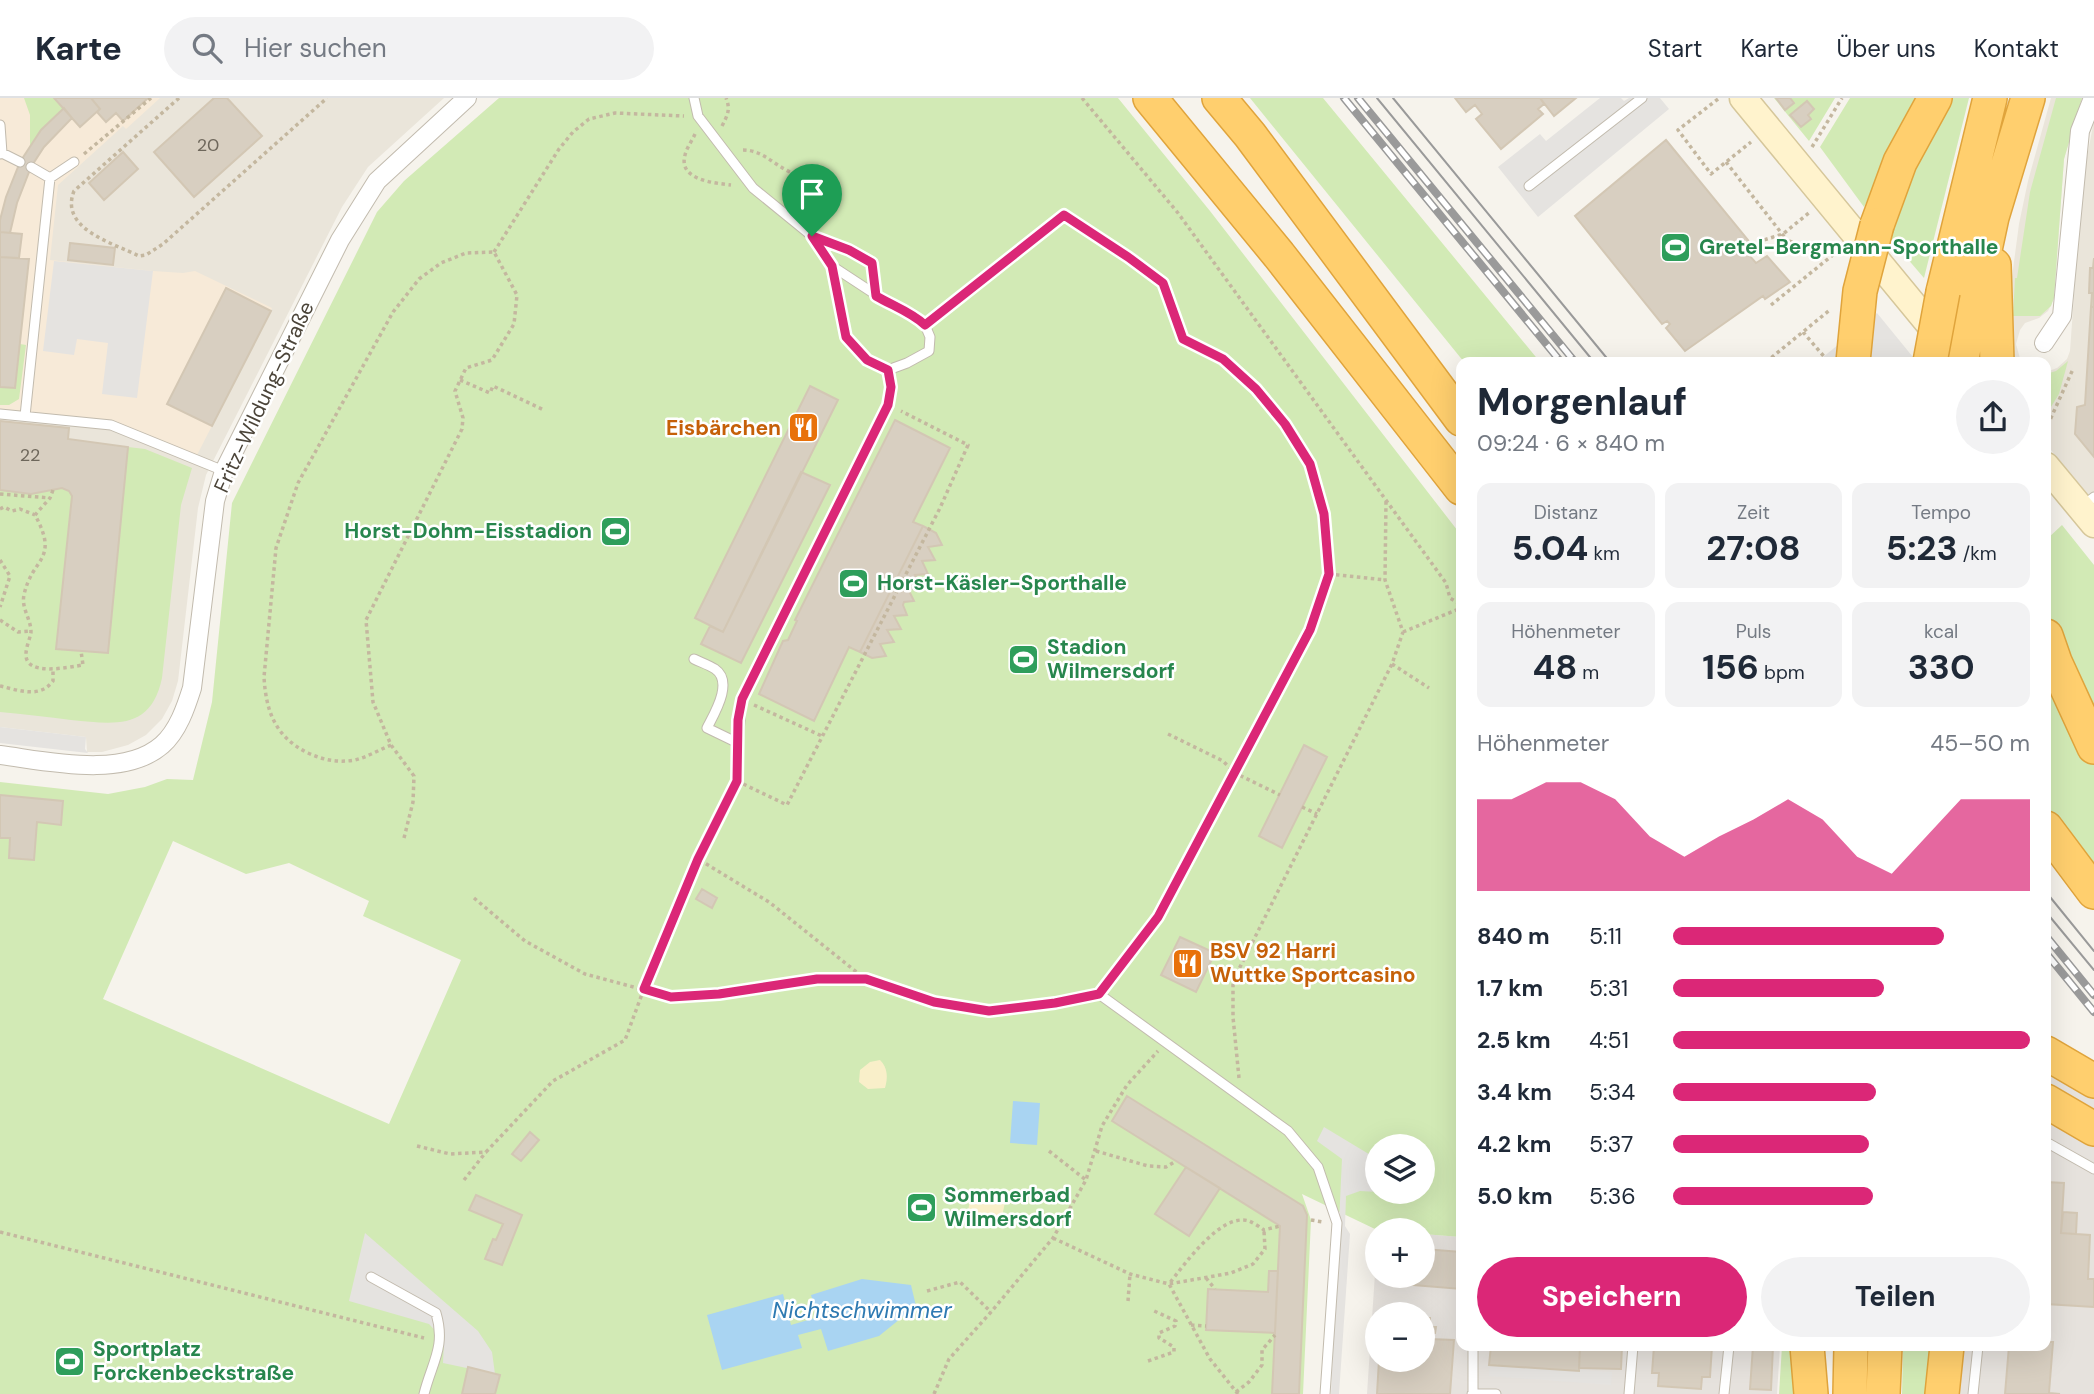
<!DOCTYPE html>
<html lang="de">
<meta charset="utf-8">
<style>
:root{--surface:#fff;--page:#f2f2f3;--text:#1f2937;--muted:#747a83;--line:#e0e1e3;--accent:#db2777}
body{margin:0;font-family:"DM Sans",sans-serif;background:var(--page);color:var(--text);height:100vh;display:flex;flex-direction:column;font-size:26px;white-space:nowrap}
*{box-sizing:border-box;margin:0}
p{font-size:23px;color:var(--muted)}
.icon{flex:none;width:38px;height:38px;fill:none;stroke:currentColor;stroke-width:2;stroke-linecap:round;stroke-linejoin:round}
.map{position:relative;flex:1;overflow:hidden}
.side{position:absolute;left:1456px;top:259px;width:595px;height:994px;display:flex;flex-direction:column;background:var(--surface);border-radius:14px;box-shadow:0 7px 28px #0002}
.side>*{flex:none}
.controls{position:absolute;left:1365px;top:1036px;display:grid;gap:14px}
.controls a{display:grid;place-items:center;width:70px;height:70px;border-radius:50%;background:var(--surface);box-shadow:0 7px 28px #0002;font-size:35px}
.pin{position:absolute;display:grid;place-items:center;width:60px;height:60px;color:#fff;margin:-72px -30px;border-radius:50% 50% 50% 0;rotate:-45deg;box-shadow:0 0 7px #0007}
.pin .icon{rotate:45deg}
.round{display:grid;place-items:center;flex:none;width:74px;height:74px;border-radius:37px;background:var(--page)}
.summary{display:flex;align-items:center;justify-content:space-between;height:119px;padding:0 21px}
h1{font-size:38px;font-weight:700;line-height:52px}
.stats{display:grid;grid-template-columns:repeat(3,1fr);gap:10px;height:119px;padding:7px 21px}
.stats div{display:grid;align-content:center;border-radius:14px;background:var(--page);text-align:center}
.stats b{font-size:35px;font-weight:700}
.stats small{font-size:19px;font-weight:400}
.stats p{font-size:19px}
.chart{height:196px;padding:14px 21px}
.chart p{display:flex;justify-content:space-between}
.chart svg{width:100%;height:126px;margin-top:7px;fill:var(--accent);opacity:.7}
.button{display:flex;gap:14px;margin-top:auto;padding:14px 21px}
.button a{flex:1;height:80px;border-radius:42px;background:var(--accent);color:#fff;font-size:28px;font-weight:700;line-height:80px;text-align:center}
.button a+a{background:var(--page);color:var(--text)}
ul{padding:0 21px;list-style:none;font-size:23px}
li{display:grid;grid-template-columns:112px 84px 1fr;align-items:center;height:52px}
li i{height:18px;border-radius:9px;background:var(--accent)}
header{display:flex;align-items:center;gap:42px;box-sizing:border-box;height:98px;padding:0 35px;background:var(--surface);border-bottom:2px solid var(--line)}
header strong{font-size:33px}
nav{display:flex;gap:38px;margin-inline-start:auto;font-size:24px}
.search{width:490px;height:63px;background:var(--page);display:flex;align-items:center;gap:18px;box-sizing:border-box;padding:0 24px;border-radius:38px;color:var(--muted);font-size:26px}
.map>svg:first-child{display:block}
.residential{fill:#eae5da}
.commercial{fill:#f7ead8}
.industrial{fill:#e6e2dd;fill-rule:evenodd}
.green{fill:#d2eab5;fill-rule:evenodd}
.sand{fill:#f9efc9}
.parking{fill:#e5e3e0}
.water{fill:#a9d4f2}
.building{fill:#d8cfc1;stroke:#d3c7b4;stroke-width:2}
.lines{fill:none;stroke-linecap:round;stroke-linejoin:round}
.lane-casing{stroke:#c2bbae;stroke-width:11}
.street-casing{stroke:#c2bbae;stroke-width:20}
.secondary-casing{stroke:#d6c79b;stroke-width:29}
.highway-casing{stroke:#e0a43c;stroke-width:36}
.path{stroke:#c4b79f;stroke-width:3.5;stroke-dasharray:3.5 3.5;stroke-linecap:butt}
.lane{stroke:#fff;stroke-width:9}
.street{stroke:#fff;stroke-width:18}
.secondary{stroke:#fff3cd;stroke-width:26}
.highway{stroke:#ffcf6e;stroke-width:33}
.tram{stroke:#9a9a9a;stroke-width:2}
.rail-casing{stroke:#9a9a9a;stroke-width:8}
.rail{stroke:#fff;stroke-width:5;stroke-dasharray:16;stroke-linecap:butt}
.highway-bridge-casing{stroke:#e0a43c;stroke-width:36;stroke-linecap:butt}
.highway-bridge{stroke:#ffcf6e;stroke-width:33}
.route-casing{stroke:#fff;stroke-width:14}
.route{stroke:#db2777;stroke-width:9}
.labels{text-anchor:middle;stroke-width:5;stroke-linejoin:round;paint-order:stroke}
.number-label{font-size:18px;fill:#6e675b}
.leisure-label{font-size:21px;font-weight:bold;fill:#27864d;stroke:#fff;text-anchor:start}
.street-label{font-size:21px;fill:#4b4439;stroke:#fff}
.food-label{font-size:21px;font-weight:bold;fill:#c56008;stroke:#fff;text-anchor:end}
.water-label{font-size:23px;font-style:italic;fill:#2e7ab2;stroke:#fff}
</style>
<header>
<strong>Karte</strong>
<div class="search"><svg class="icon" aria-label="search" viewBox="0 0 24 24"><circle cx="10" cy="10" r="6"/><path d="M15 15l6 6"/></svg>Hier suchen</div>
<nav><a>Start</a><a>Karte</a><a>Über uns</a><a>Kontakt</a></nav>
</header>
<div class="map">
<svg width="2094" height="1296" viewBox="0 0 2094 1296">
<rect width="100%" height="100%" fill="#f6f3ec"/>
<path class="residential" d="M0 0H444L368 69 342 109 206 377 198 410 178 583 172 603 162 621 146 637 128 647 102 654H87L86 639 0 629Z
M2051 0H2082L2064 61 2054 200 2048 213 2039 220 2025 225 2020 232 2016 246 2021 264H2008L2012 179 2019 126 2028 83Z
M2094 22V404L2046 346V274L2057 270 2067 261 2070 253 2082 86Z"/>
<path class="commercial" d="M0 0H160L126 31 123 28 58 87 50 162 153 173 183 175 195 173 272 210 195 361 111 327 0 316Z"/>
<path class="industrial" d="M2046 932 2094 984V1296H1958L1962 1248H2046Z
M1423 1136 1461 1139V1248H1780L1777 1296H1367L1377 1145V1178H1423ZM1377 1216H1423V1262H1377Z"/>
<path class="green" d="M24 0H54L64 10 41 32 30 48V17Z
M499 0H1118L1210 113 1461 437V1139L1423 1136V1132H1377L1302 1096 1311 1122 1303 1296H0V684L108 696 145 689 167 681 193 682 212 604 232 405 377 114 404 83ZM173 743 246 776 289 765 369 803 363 818 461 862 389 1026 103 901ZM1377 1048H1423V1094H1377Z
M1250 0H1323L1540 264H1464Z
M1774 0H1835L1809 43Z
M1850 0H1918L1864 109 1820 49Z
M1947 0H1969L1924 180 1888 138 1906 86Z
M2056 0H2082L2064 61 2054 200 2051 208 2040 218H2013L2015 180H2017L2030 94Z
M20 246 26 247 19 301 9 307H0V289L15 290Z
M2068 263 2059 296 2046 317V276L2056 273Z
M128 349 145 351 192 370 181 407 162 580C151 633 114 626 71 622 48 619 24 616 0 614V392L31 396 62 390 69 393 72 398 56 550 107 555Z
M2062 427 2094 467V773L2046 709V442Z
M1782 1248H1790L1794 1296H1779Z
M1903 1248H1932L1926 1296H1902Z"/>
<path class="sand" d="M880 962C888 970 888 980 885 990L868 991 859 984 860 972 870 964Z
M972 1092 1006 1099 1002 1119 968 1113Z"/>
<path class="parking" d="M1600 0H1621L1624 3 1629 0H1660L1669 11 1538 119 1498 69 1540 36 1546 43Z
M54 163 153 173 137 300 102 296 108 245 77 241 74 257 43 253Z
M1877 215 1917 264H1817Z
M0 629 86 639 85 651 88 655 0 645Z
M1324 1029 1377 1061V1094H1397L1396 1095 1360 1093 1346 1098 1345 1128 1350 1136 1339 1296H1331L1342 1061 1317 1043Z
M365 1135 478 1233 492 1254 495 1276 443 1265 444 1242 429 1226 349 1203Z
M1490 1265 1612 1274 1611 1287 1489 1278Z"/>
<path class="water" d="M1013 1003 1040 1005 1037 1047 1010 1045Z
M862 1181 911 1187 916 1208 879 1238 828 1253 821 1231 798 1237 802 1250 722 1272 707 1217 783 1196 791 1227 818 1219 811 1197Z"/>
<path class="building" d="M54 0H91L100 11 80 29Z
M91 0H148L123 23 116 15 106 24 97 14 100 11Z
M214 0H227L262 38 194 99 154 54Z
M1455 0H1540L1544 6 1538 11 1543 16 1501 51 1476 21 1482 16 1475 7 1466 14Z
M1540 0H1576L1554 18Z
M1776 0H1790L1794 5 1785 12Z
M1807 3 1814 11 1808 17 1811 21 1801 29 1790 17Z
M64 10 72 20 44 49 31 69 17 105 10 135 0 134V122L6 99 20 64 41 32Z
M1666 42 1748 142 1753 151 1748 156 1756 165 1767 158 1790 184 1765 201 1763 198 1685 253 1666 230 1670 226 1667 223 1662 226 1575 118Z
M123 54 138 71 104 102 89 85Z
M0 134 22 136 19 160 0 159Z
M70 145 115 150 113 167 68 162Z
M0 159 29 161 15 290 0 289Z
M2094 160V209H2091L2092 195H2089L2090 170H2093Z
M226 190 271 213 212 328 167 306Z
M2091 209H2094V359L2075 336 2077 309 2085 307Z
M810 288 838 302 723 534 695 520Z
M895 322 950 350 913 424 923 428 860 554 849 549 814 623 759 596 783 543 788 542 797 523 795 522Z
M0 323 69 330 68 341 128 349 108 555 56 551 72 398 69 393 62 390 31 396 0 392Z
M801 374 830 387 741 565 701 546 710 528 723 534Z
M923 428 936 435 942 447 928 449 935 462 922 463 928 476 915 477 921 489 911 491 909 493 914 503 904 504 903 507 907 517 894 518 901 531 887 532 894 544 880 546 886 558 872 560 860 554Z
M1304 647 1327 659 1282 750 1259 738Z
M0 697 63 703 61 727 37 724 34 762 9 760 10 740H0Z
M702 791 717 800 712 810 696 801Z
M1180 839 1215 855 1196 894 1161 877Z
M1127 998 1303 1108 1307 1117 1299 1296H1272L1280 1128 1112 1023Z
M530 1034 539 1042 521 1063 512 1056Z
M1186 1069 1220 1090 1189 1138 1155 1116Z
M2046 1084 2064 1085 2061 1135 2090 1137 2088 1181H2094V1209L2046 1206Z
M476 1097 522 1117 502 1167 485 1161 493 1141 496 1142 503 1126 469 1112Z
M2063 1114 2077 1115 2076 1136 2061 1135Z
M1423 1151 1461 1154V1191L1389 1185V1178H1423Z
M1269 1173H1278L1275 1235 1206 1232 1208 1191 1268 1194Z
M1423 1220H1430V1229H1436L1435 1235H1430L1429 1241 1454 1242 1450 1296H1377L1379 1262H1423Z
M2046 1244H2053L2049 1295 2060 1296H2005L2009 1248H2046Z
M1491 1248H1580L1579 1273 1489 1267Z
M1580 1248H1622L1621 1271 1579 1270Z
M1654 1248H1712L1710 1279H1702L1701 1291 1658 1288 1659 1275H1652Z
M1753 1248H1773L1771 1292 1750 1291Z
M468 1269 500 1277 495 1296H462Z"/>
<g class="lines">
<defs>
<path id="lane" d="M694 0 698 18 753 90 812 138 832 168 846 239 867 262 888 272 907 265 929 253 930 239 925 227 913 216 893 208 832 168
M0 27 2 55 0 56
M2 55 20 64
M31 69 50 80
M1529 88 1642 0
M0 316 111 327 224 373
M25 318 50 80 74 64
M2081 409 2094 399
M694 561C700 564 709 567 715 571 734 584 714 616 707 630L738 645 742 601 889 307 891 289 888 272
M1099 896 1288 1033 1318 1069 1337 1125 1325 1296
M2046 1044 2094 1071
M371 1179 436 1215C446 1249 432 1264 424 1296
M1473 1248V1294
M1472 1296H1496
M1629 1296 1633 1248
M1724 1296 1729 1248
M1973 1296 1978 1248"/>
<path id="street" d="M2044 245 2062 218 2080 33 2093 0
M0 657C47 663 123 681 162 647 178 633 186 609 192 590L215 403 224 373 340 142 377 83 467 0"/>
<path id="secondary" d="M1743 0 1944 244
M2046 368 2094 426"/>
<path id="highway" d="M1150 0 1279 157 1461 390
M1219 0 1250 37 1461 321
M1877 127 1900 64 1935 0
M1994 167 1997 264
M1943 194 1990 0
M1961 264 1992 119 2028 0
M2046 538 2055 564 2094 649
M2046 730 2094 794
M2046 955 2094 983
M2046 1003 2094 1031
M1807 1248 1811 1296
M1850 1296 1851 1248
M1883 1296 1885 1248
M1942 1296 1947 1248"/>
</defs>
<use href="#lane" class="lane-casing"/>
<use href="#street" class="street-casing"/>
<use href="#secondary" class="secondary-casing"/>
<use href="#highway" class="highway-casing"/>
<path class="path" d="M179 0 74 93C59 131 113 145 139 158L146 157 163 146 327 0
M1082 0 1178 115 1446 485 1450 500 1461 507
M1718 1 1678 32 1711 76 1751 44
M722 28C727 18 731 12 726 0
M695 36C692 43 687 49 685 57 678 82 714 85 731 87
M1812 49 1842 0
M743 52C762 52 773 66 790 74L792 84 789 103
M84 56 151 0
M1726 64 1797 155
M1789 143 1833 157
M1751 146 1783 136 1810 114
M837 147 872 165 874 177
M494 154 559 51 573 34 589 21 615 15 684 18
M1771 207 1839 152
M935 219 1064 117 1128 159 1163 185 1183 241 1223 261 1256 291 1285 326 1310 367 1324 416 1329 476 1309 532 1158 819 1107 885
M1803 234 1827 262
M1766 264 1831 211
M460 282 490 295 493 288 544 312
M2046 326 2050 322 2073 271
M53 392 50 400 35 417C60 463 32 459 24 497 21 510 31 521 31 534 30 541 26 549 26 556 25 579 69 569 83 567L81 553
M0 396 50 400
M0 411 4 409 12 413 20 411 35 417
M0 462 10 478 0 509
M1329 476 1385 482
M0 522 18 534 31 533
M1403 534 1461 510
M1392 566 1429 590
M0 588C18 592 40 601 53 583V570
M754 607 822 638
M1168 636 1223 663 1235 675 1280 697
M391 647C379 652 367 659 355 662 338 665 323 662 308 655 275 639 266 613 264 579L276 450 298 385 393 214 419 181 441 165 466 155 494 154
M737 683 787 707 940 410 968 347 901 313
M1302 709 1317 716
M404 740 413 704 414 678 391 647 373 604 366 522 462 331 463 320 455 293 466 270 492 262 514 226 517 197 494 154
M698 761 737 683 739 657
M474 800 525 843 585 876 671 899 719 896 817 881 866 882 934 904 989 913 1055 905 1087 898
M1239 980 1233 919V883L1392 566 1403 534 1385 482 1386 402
M417 1048 450 1056 486 1054 553 983 625 942 655 861 698 761 769 804 864 880
M1049 1053 1086 1082
M1096 1053 1148 1068 1166 1069 1176 1063
M464 1082 486 1054
M1311 1122 1323 1124
M0 1134 424 1240
M1053 1140 1130 1176 1169 1186 1231 1175 1253 1166 1265 1151 1264 1133
M1206 1180 1215 1191
M927 1193 960 1184 991 1214
M1128 1203 1130 1176
M1191 1227 1206 1228
M1148 1263 1174 1254V1249L1159 1240V1235L1175 1228 1176 1223 1152 1212
M1236 1294 1249 1284 1262 1267V1252L1275 1237
M934 1296 949 1261 991 1214 1053 1140 1086 1082 1102 1028 1127 987 1158 953
M1238 1296 1210 1261 1169 1186C1184 1167 1221 1114 1249 1123 1254 1125 1260 1129 1264 1132L1280 1128"/>
<use href="#lane" class="lane"/>
<use href="#street" class="street"/>
<use href="#secondary" class="secondary"/>
<use href="#highway" class="highway"/>
<path class="tram" d="M1377 0 1594 264
M1393 0 1610 264
M2046 794 2094 853
M2046 814 2094 872"/>
<defs>
<path id="rail" d="M1344 0 1561 264
M1358 0 1575 264
M2046 838 2094 897
M2046 855 2094 914"/>
</defs>
<use href="#rail" class="rail-casing"/>
<use href="#rail" class="rail"/>
<defs>
<path id="highway-bridge" d="M1853 264 1860 193 1877 127
M1930 264 1943 194"/>
</defs>
<use href="#highway-bridge" class="highway-bridge-casing"/>
<use href="#highway-bridge" class="highway-bridge"/>
</g>
<g class="lines">
<defs>
<path id="route" d="M1064 117 1128 159 1163 185 1183 241 1223 261 1256 291 1285 326 1310 366 1324 416 1329 476 1310 532 1158 819 1099 896 1055 905 989 913 934 904 866 881H817L719 896 671 899 644 891 698 761 737 683 738 622 742 601 888 307 891 289 888 272 867 262 846 239 832 168 812 138 849 152 872 165 876 198C893 208 911 214 925 227Z"/>
</defs>
<use href="#route" class="route-casing"/>
<use href="#route" class="route"/>
</g>
<defs>
<symbol id="stadium-square" viewBox="-11 -11 22 22"><rect x="-9" y="-9" width="18" height="18" rx="4" fill="#2e9e5b" stroke="#fff"/><path d="M0-5a6.5 5 0 1 0 0 10a6.5 5 0 1 0 0-10ZM-3.5-1.8h7v3.6h-7Z" fill="#fff"/></symbol>
<symbol id="restaurant-square" viewBox="-11 -11 22 22"><rect x="-9" y="-9" width="18" height="18" rx="4" fill="#e8710a" stroke="#fff"/><path d="M-5-6h1v4h1v-4h1v4h1v-4h1v5L-1.5 .5V6h-2V.5L-5-1ZM5-6V6H3V1.5H1.5Q1.5-4 5-6Z" fill="#fff"/></symbol>
</defs>
<g fill-rule="evenodd">
<use href="#stadium-square" x="1658" y="132" width="35" height="35"/>
<use href="#restaurant-square" x="786" y="312" width="35" height="35"/>
<use href="#stadium-square" x="598" y="416" width="35" height="35"/>
<use href="#stadium-square" x="836" y="468" width="35" height="35"/>
<use href="#stadium-square" x="1006" y="544" width="35" height="35"/>
<use href="#restaurant-square" x="1170" y="848" width="35" height="35"/>
<use href="#stadium-square" x="904" y="1092" width="35" height="35"/>
<use href="#stadium-square" x="52" y="1246" width="35" height="35"/>
</g>
<g class="labels">
<g class="number-label">
<text x="208" y="53">20</text>
<text x="30" y="363">22</text>
</g>
<g class="leisure-label">
<text x="1699" y="156">Gretel-Bergmann-Sporthalle</text>
<text x="592" y="440" text-anchor="end">Horst-Dohm-Eisstadion</text>
<text x="877" y="492">Horst-Käsler-Sporthalle</text>
<text x="1047" y="556">Stadion<tspan x="1047" dy="24">Wilmersdorf</tspan></text>
<text x="944" y="1104">Sommerbad<tspan x="944" dy="24">Wilmersdorf</tspan></text>
<text x="93" y="1258">Sportplatz<tspan x="93" dy="24">Forckenbeckstraße</tspan></text>
</g>
<g class="street-label">
<text transform="translate(264 299) rotate(-65)" y="7">Fritz-Wildung-Straße</text>
</g>
<g class="food-label">
<text x="781" y="337">Eisbärchen</text>
<text x="1210" y="860" text-anchor="start">BSV 92 Harri<tspan x="1210" dy="24">Wuttke Sportcasino</tspan></text>
</g>
<g class="water-label">
<text x="862" y="1220">Nichtschwimmer</text>
</g>
</g>
</svg>
<div class="controls">
<a><svg class="icon" aria-label="layers" viewBox="0 0 24 24"><path d="M12 4l9 5-9 5-9-5zM3 14l9 5 9-5"/></svg></a>
<a>+</a>
<a>−</a>
</div>
<div class="pin" style="left:812px;top:138px;background:#1e9e55"><svg class="icon" aria-label="arrive" viewBox="0 0 24 24"><path d="M6 21V4h12l-3 4 3 4H6"/></svg></div>
<section class="side">
<div class="summary"><div><h1>Morgenlauf</h1><p>09:24 · 6 × 840 m</p></div><a class="round"><svg class="icon" aria-label="share" viewBox="0 0 24 24"><path d="M12 15V3M7 8l5-5 5 5M5 13v7h14v-7"/></svg></a></div>
<div class="stats">
<div><p>Distanz</p><b>5.04<small> km</small></b></div>
<div><p>Zeit</p><b>27:08</b></div>
<div><p>Tempo</p><b>5:23<small> /km</small></b></div>
</div>
<div class="stats">
<div><p>Höhenmeter</p><b>48<small> m</small></b></div>
<div><p>Puls</p><b>156<small> bpm</small></b></div>
<div><p>kcal</p><b>330</b></div>
</div>
<div class="chart"><p><span>Höhenmeter</span>45–50 m</p>
<svg viewBox="0 0 160 44" preserveAspectRatio="none"><path d="M0 44V12L10 12L20 6L30 6L40 12L50 25L60 32L70 25L80 19L90 12L100 19L110 32L120 38L130 25L140 12L150 12L160 12V44z"/></svg>
</div>
<ul>
<li><b>840 m</b>5:11<i style="width:76%"></i></li>
<li><b>1.7 km</b>5:31<i style="width:59%"></i></li>
<li><b>2.5 km</b>4:51<i style="width:100%"></i></li>
<li><b>3.4 km</b>5:34<i style="width:57%"></i></li>
<li><b>4.2 km</b>5:37<i style="width:55%"></i></li>
<li><b>5.0 km</b>5:36<i style="width:56%"></i></li>
</ul>
<div class="button"><a>Speichern</a><a>Teilen</a></div>
</section>
</div>
